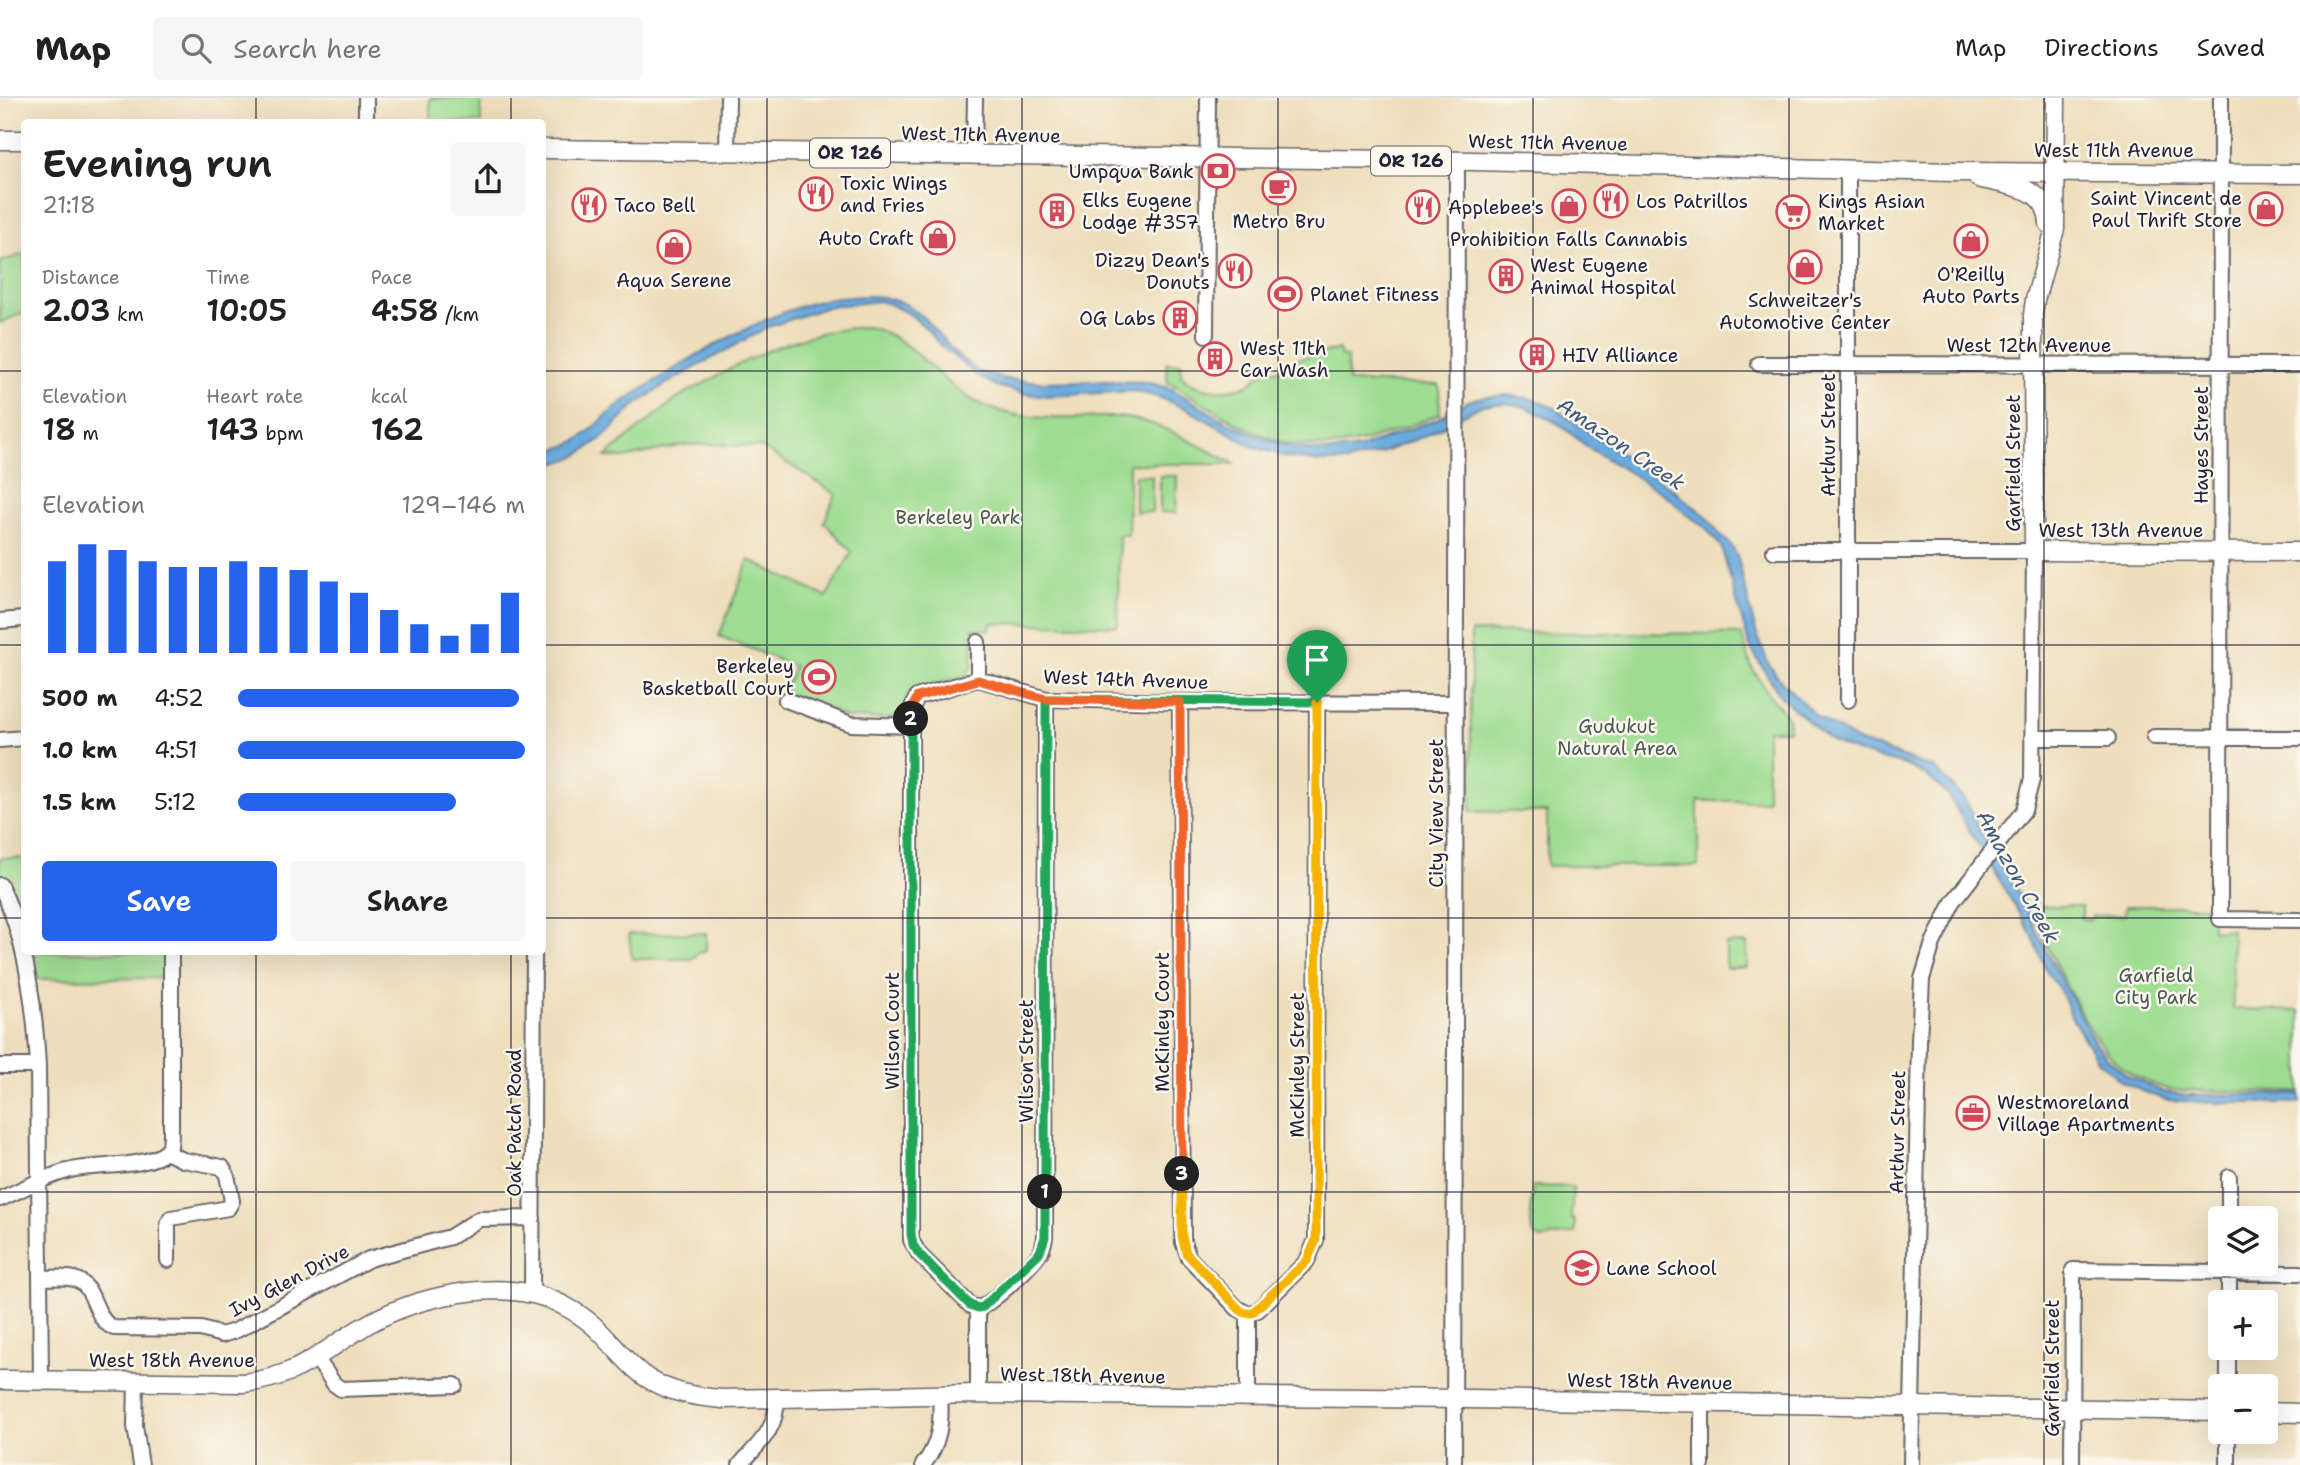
<!DOCTYPE html>
<meta charset="utf-8">
<style>
:root{--surface:#fff;--page:#f6f6f6;--text:#222;--muted:#767676;--line:#e0e0e0;--accent:#2563eb}
body{margin:0;font-family:"Shantell Sans",sans-serif;background:var(--page);color:var(--text);height:100vh;display:flex;flex-direction:column;font-size:26px;white-space:nowrap}
*{box-sizing:border-box;margin:0}
p{font-size:23px;color:var(--muted)}
.icon{flex:none;width:38px;height:38px;fill:none;stroke:currentColor;stroke-width:2;stroke-linecap:round;stroke-linejoin:round}
.map{position:relative;flex:1;overflow:hidden}
.details{position:absolute;left:21px;top:21px;width:525px;height:836px;display:flex;flex-direction:column;background:var(--surface);border-radius:7px;box-shadow:0 7px 28px #0002}
.details>*{flex:none}
.tools{position:absolute;left:2208px;top:1108px;display:grid;gap:14px}
.tools a{display:grid;place-items:center;width:70px;height:70px;border-radius:7px;background:var(--surface);box-shadow:0 7px 28px #0002;font-size:35px}
.pin{position:absolute;display:grid;place-items:center;width:60px;height:60px;color:#fff;margin:-72px -30px;border-radius:50% 50% 50% 0;rotate:-45deg;box-shadow:0 0 7px #0007}
.pin .icon{rotate:45deg}
.km{position:absolute;width:35px;height:35px;margin:-18px;border-radius:50%;background:#222;color:#fff;font-size:19px;line-height:35px;text-align:center}
.round{display:grid;place-items:center;flex:none;width:74px;height:74px;border-radius:7px;background:var(--page)}
.overview{display:flex;align-items:center;justify-content:space-between;height:119px;padding:0 21px}
h1{font-size:38px;font-weight:600;line-height:52px}
.figures{display:grid;grid-template-columns:repeat(3,1fr);gap:10px;height:119px;padding:7px 21px}
.figures div{display:grid;align-content:center}
.figures b{font-size:30px;font-weight:600}
.figures small{font-size:19px;font-weight:400}
.figures p{font-size:19px}
.chart{height:196px;padding:14px 21px}
.chart p{display:flex;justify-content:space-between}
.chart svg{width:100%;height:126px;margin-top:7px;stroke:var(--accent);stroke-width:6}
.primary-button{display:flex;gap:14px;margin-top:auto;padding:14px 21px}
.primary-button a{flex:1;height:80px;border-radius:7px;background:var(--accent);color:#fff;font-size:28px;font-weight:600;line-height:80px;text-align:center}
.primary-button a+a{background:var(--page);color:var(--text)}
ul{padding:0 21px;list-style:none;font-size:23px}
li{display:grid;grid-template-columns:112px 84px 1fr;align-items:center;height:52px}
li i{height:18px;border-radius:9px;background:var(--accent)}
header{display:flex;align-items:center;gap:42px;box-sizing:border-box;height:98px;padding:0 35px;background:var(--surface);border-bottom:2px solid var(--line)}
header strong{font-size:33px}
nav{display:flex;gap:38px;margin-inline-start:auto;font-size:24px}
.search{width:490px;height:63px;background:var(--page);display:flex;align-items:center;gap:18px;box-sizing:border-box;padding:0 24px;border-radius:7px;color:var(--muted);font-size:26px}
.map>svg:first-child{display:block}
.green{fill:#9edd91;stroke:#608066;stroke-width:2}
.water{fill:#6baadd;stroke:#46668c;stroke-width:2}
.lines{fill:none;stroke-linecap:round;stroke-linejoin:round}
.minor-casing{stroke:#696468;stroke-width:18}
.major-casing{stroke:#696468;stroke-width:21}
.minor{stroke:#fff;stroke-width:14}
.major{stroke:#fff;stroke-width:18}
.split-1-casing{stroke:#fff;stroke-width:14}
.split-2-casing{stroke:#fff;stroke-width:14}
.split-3-casing{stroke:#fff;stroke-width:14}
.split-4-casing{stroke:#fff;stroke-width:14}
.split-1{stroke:#22a559;stroke-width:9}
.split-2{stroke:#22a559;stroke-width:9}
.split-3{stroke:#f0652b;stroke-width:9}
.split-4{stroke:#f5b400;stroke-width:9}
.grid{fill:none;stroke:#22223b;stroke-width:2;stroke-opacity:0.55}
.labels{text-anchor:middle;stroke-width:5;stroke-linejoin:round;paint-order:stroke}
.shield{fill:#fbf7ec;stroke:#636270;stroke-width:2}
.shield-label{font-size:18px;font-weight:bold;fill:#22223b}
.street-label{font-size:19px;fill:#22223b;stroke:#fbf7ec}
.poi-label{font-size:19px;fill:#22223b;stroke:#fbf7ec;text-anchor:start}
.park-label{font-size:19px;fill:#475a55;stroke:#fbf7ec}
.water-label{font-size:21px;font-style:italic;fill:#3f587c;stroke:#fbf7ec}
</style>
<header>
<strong>Map</strong>
<div class="search"><svg class="icon" aria-label="search" viewBox="0 0 24 24"><circle cx="10" cy="10" r="6"/><path d="M15 15l6 6"/></svg>Search here</div>
<nav><a>Map</a><a>Directions</a><a>Saved</a></nav>
</header>
<div class="map">
<svg width="2300" height="1367" viewBox="0 0 2300 1367">
<rect width="100%" height="100%" fill="#fbf7ec"/>
<filter id="ink" filterUnits="userSpaceOnUse"><feTurbulence type="fractalNoise" baseFrequency=".0143" numOctaves="2"/><feDisplacementMap in="SourceGraphic" scale="14" xChannelSelector="R" yChannelSelector="G"/><feConvolveMatrix kernelMatrix="1 2 1 2 8 2 1 2 1" color-interpolation-filters="sRGB"/></filter>
<filter id="wash" filterUnits="userSpaceOnUse"><feTurbulence type="fractalNoise" baseFrequency=".00686" numOctaves="4" result="noise"/><feDisplacementMap in="SourceGraphic" scale="28" xChannelSelector="R" yChannelSelector="G"/><feGaussianBlur stdDeviation="1.57" result="paint"/><feColorMatrix in="noise" values="0 0 0 0 0 0 0 0 0 0 0 0 0 0 0 0 0 1.4 0 .05"/><feComposite in="paint" operator="in"/></filter>
<g filter="url(#wash)">
<rect width="100%" height="100%" fill="#eedebc"/>
<path class="green" d="M430 0H481V24H430Z
M24 156V214L0 225V164Z
M867 229C913 238 936 283 976 304 1008 321 1049 321 1085 320 1099 319 1114 318 1128 320 1165 326 1201 350 1235 366H1129L1128 437H1119L1118 528 991 525 990 532 973 531 972 569 965 578 911 593 905 602 902 615 889 621 847 620 787 596 785 590 794 568 719 538 749 462 826 499 852 454 824 424 836 396 761 349 711 346 684 347 623 360 605 359C628 340 652 319 677 301 688 293 702 287 714 280 763 252 811 231 867 229Z
M1339 251 1341 259H1347L1348 284 1439 287 1440 316C1393 335 1340 357 1287 345 1250 336 1208 309 1176 288L1168 285 1166 265H1181V277C1194 293 1229 296 1247 287 1254 283 1260 276 1265 272H1282L1281 265Z
M1135 377 1152 378V414H1135Z
M1160 378H1177L1176 415 1160 414Z
M1471 534 1741 536 1752 570 1770 598 1788 620 1789 632H1767V703H1698V768H1547V714H1471Z
M0 760H24V828L17 806 0 778Z
M2042 808H2082V821L2091 822 2092 818 2125 817V808H2212V832H2232L2233 911 2300 913V994L2171 992C2153 987 2136 980 2122 969 2088 942 2055 863 2036 823Z
M706 835V852L703 855 700 853 692 861H632L629 836Z
M1747 845V870H1726V846Z
M30 854H165V880L32 881Z
M1533 1088 1573 1089 1571 1121 1575 1122V1135L1541 1141 1532 1136 1530 1113Z"/>
<path class="water" d="M867 198 884 199 905 206 924 220 956 256 978 273 1005 281 1042 284 1108 283 1147 284 1172 291 1224 323 1256 337 1288 348 1313 353H1336L1360 350 1437 321 1468 303 1483 299 1507 297 1532 301 1554 310 1667 387 1707 419 1719 436 1731 447 1738 460 1755 531 1768 565 1780 582 1816 618 1858 643 1933 670 1951 686 1968 706 1981 735 2018 794 2050 861 2095 945 2108 961 2128 978 2163 994 2188 997 2300 996V1005H2214L2167 1002 2144 994 2121 983 2098 963 2072 920 2062 895 2047 874 2032 837 1948 697 1926 677 1905 667 1856 654 1829 642 1781 599 1750 549 1721 448 1705 429 1686 416 1667 398 1589 350 1559 326 1526 309 1507 305 1482 307 1427 337 1381 355 1347 364H1321L1286 359 1252 348 1187 311 1158 299 1134 293 1049 298 1026 296 997 288 977 278 940 247 927 231 911 217 892 207 879 203 827 209 768 229 666 286 633 309 604 339 575 359 550 367H543V352C581 352 595 324 623 304 642 291 662 279 682 266 719 243 792 205 835 200 845 199 856 199 867 198Z"/>
</g>
<g filter="url(#ink)">
<g class="lines">
<defs>
<path id="minor" d="M2221 0 2220 821 2300 822
M366 24V0
M727 54 728 0
M974 57 975 0
M1206 237 1208 0
M1759 266 2300 267
M1774 453H2034L2032 681 2024 712 1953 804 1933 845 1922 881 1919 943 1911 1367
M0 523 24 521
M978 581V544
M786 602 851 626 911 628 912 610 917 599 978 581 1046 601 1180 604 1455 605
M1848 602V71
M1180 604 1183 1144 1189 1160 1237 1210 1248 1216
M911 628V1142L919 1156 970 1207 978 1210
M2154 639 2300 640
M2032 640H2108
M0 642 24 640
M0 787C26 839 35 911 38 968L41 1282
M0 968H38
M166 1054 183 1062 222 1069 227 1077 232 1103 228 1110 171 1120 168 1126V1162
M166 1054 170 1049 171 1037V854
M0 1101C23 1091 46 1078 71 1072 96 1066 147 1070 166 1054
M2229 1120V1079
M41 1180C51 1180 64 1178 74 1181 97 1187 92 1221 114 1230L201 1231 222 1237 237 1232 369 1161 450 1139 479 1121 533 1120
M532 1196 534 854
M2229 1204V1167
M317 1261 334 1286 341 1291 455 1287
M136 1283 135 1328 141 1367
M2228 1288V1250
M978 1296V1210C990 1208 1033 1166 1040 1155 1043 1150 1044 1145 1045 1139L1046 601
M1248 1300V1216L1258 1212 1307 1163 1316 1142 1317 604
M740 1367C760 1344 776 1333 777 1301
M923 1367C940 1346 942 1323 940 1297
M1454 1367 1457 63
M1702 1367V1305
M2072 1367 2073 1172 2300 1175
M2228 1367V1334"/>
<path id="major" d="M2056 0 2055 131 2035 202 2033 217 2034 453 2300 454
M0 42H24
M542 51 1473 63 1954 74 2300 76
M1978 80C2008 88 2048 87 2049 126
M0 1282 244 1285C296 1279 316 1258 358 1232 405 1202 478 1184 533 1196 554 1201 577 1213 594 1228 613 1245 626 1266 647 1280 670 1295 697 1299 723 1301L978 1296 1468 1301 2221 1313
M2266 1314 2300 1315"/>
</defs>
<use href="#minor" class="minor-casing"/>
<use href="#major" class="major-casing"/>
<use href="#minor" class="minor"/>
<use href="#major" class="major"/>
</g>
</g>
<g class="lines" filter="url(#ink)">
<defs>
<path id="split-1" d="M1045 1094 1046 601 1317 604"/>
<path id="split-2" d="M911 621V1136L913 1147 919 1156 970 1207 978 1210 983 1209 1040 1154 1045 1139V1094"/>
<path id="split-3" d="M911 621 912 610 917 599 978 582 1046 601 1180 604 1182 1076"/>
<path id="split-4" d="M1182 1076V1138L1186 1155 1240 1212 1245 1215H1252L1307 1163 1316 1142 1317 604"/>
</defs>
<use href="#split-1" class="split-1-casing"/>
<use href="#split-2" class="split-2-casing"/>
<use href="#split-3" class="split-3-casing"/>
<use href="#split-4" class="split-4-casing"/>
<use href="#split-1" class="split-1"/>
<use href="#split-2" class="split-2"/>
<use href="#split-3" class="split-3"/>
<use href="#split-4" class="split-4"/>
</g>
<path class="grid" d="M256 0V24M511 0V24M767 0V1367M1022 0V1367M1278 0V1367M1533 0V1367M1789 0V1367M2044 0V1367M0 273H24M542 273H2300M0 547H24M542 547H2300M0 820H24M542 820H2300M256 854V1367M511 854V1367M0 1094H2300"/>
<defs>
<symbol id="bank-ring" viewBox="-11 -11 22 22"><circle r="9.5" fill="#fbf7ec" stroke="#d1495b" stroke-width="1.5"/><path d="M-6-4H6V4H-6ZM0-2.3a2.3 2.3 0 1 0 0 4.6a2.3 2.3 0 1 0 0-4.6Z" fill="#d1495b"/></symbol>
<symbol id="cafe-ring" viewBox="-11 -11 22 22"><circle r="9.5" fill="#fbf7ec" stroke="#d1495b" stroke-width="1.5"/><path d="M-5.5-4.5H6V0H3Q3 3.5 0 3.5H-2.5Q-5.5 3.5-5.5 0ZM3-3.2v2h1.7v-2ZM-6 4.5H4V6H-6Z" fill="#d1495b"/></symbol>
<symbol id="restaurant-ring" viewBox="-11 -11 22 22"><circle r="9.5" fill="#fbf7ec" stroke="#d1495b" stroke-width="1.5"/><path d="M-5-6h1v4h1v-4h1v4h1v-4h1v5L-1.5 .5V6h-2V.5L-5-1ZM5-6V6H3V1.5H1.5Q1.5-4 5-6Z" fill="#d1495b"/></symbol>
<symbol id="shop-ring" viewBox="-11 -11 22 22"><circle r="9.5" fill="#fbf7ec" stroke="#d1495b" stroke-width="1.5"/><path d="M-5-2.5h2.3a2.7 3.5 0 0 1 5.4 0H5L5.5 6h-11ZM-1.5-2.5h3a1.5 2.3 0 0 0-3 0Z" fill="#d1495b"/></symbol>
<symbol id="building-ring" viewBox="-11 -11 22 22"><circle r="9.5" fill="#fbf7ec" stroke="#d1495b" stroke-width="1.5"/><path d="M-4-6H4V6H1V3H-1V6H-4ZM-2.5-4.3h1.7v1.8h-1.7ZM.8-4.3h1.7v1.8H.8ZM-2.5-1h1.7V.8h-1.7ZM.8-1h1.7V.8H.8Z" fill="#d1495b"/></symbol>
<symbol id="supermarket-ring" viewBox="-11 -11 22 22"><circle r="9.5" fill="#fbf7ec" stroke="#d1495b" stroke-width="1.5"/><path d="M-6-5.5h2.5l.6 2H6L4.5 2H-2.5L-4.4-4H-6ZM-1.5 3.2a1.3 1.3 0 1 0 .1 0ZM3 3.2a1.3 1.3 0 1 0 .1 0Z" fill="#d1495b"/></symbol>
<symbol id="stadium-ring" viewBox="-11 -11 22 22"><circle r="9.5" fill="#fbf7ec" stroke="#d1495b" stroke-width="1.5"/><path d="M0-5a6.5 5 0 1 0 0 10a6.5 5 0 1 0 0-10ZM-3.5-1.8h7v3.6h-7Z" fill="#d1495b"/></symbol>
<symbol id="office-ring" viewBox="-11 -11 22 22"><circle r="9.5" fill="#fbf7ec" stroke="#d1495b" stroke-width="1.5"/><path d="M-6-3h4V-5.5h4V-3h4V5H-6ZM-1-4.5V-3h2v-1.5ZM-6 0V1H6V0Z" fill="#d1495b"/></symbol>
<symbol id="school-ring" viewBox="-11 -11 22 22"><circle r="9.5" fill="#fbf7ec" stroke="#d1495b" stroke-width="1.5"/><path d="M0-5L7-2L0 1L-7-2ZM-4 1L0 2.5L4 1V4Q0 6-4 4Z" fill="#d1495b"/></symbol>
</defs>
<g fill-rule="evenodd">
<use href="#bank-ring" x="1199" y="54" width="38" height="38"/>
<use href="#cafe-ring" x="1260" y="71" width="38" height="38"/>
<use href="#restaurant-ring" x="797" y="77" width="38" height="38"/>
<use href="#restaurant-ring" x="1592" y="84" width="38" height="38"/>
<use href="#restaurant-ring" x="570" y="88" width="38" height="38"/>
<use href="#shop-ring" x="1550" y="89" width="38" height="38"/>
<use href="#restaurant-ring" x="1404" y="90" width="38" height="38"/>
<use href="#shop-ring" x="2247" y="92" width="38" height="38"/>
<use href="#building-ring" x="1038" y="94" width="38" height="38"/>
<use href="#supermarket-ring" x="1774" y="95" width="38" height="38"/>
<use href="#shop-ring" x="919" y="121" width="38" height="38"/>
<use href="#shop-ring" x="1952" y="124" width="38" height="38"/>
<use href="#shop-ring" x="655" y="130" width="38" height="38"/>
<use href="#shop-ring" x="1786" y="150" width="38" height="38"/>
<use href="#restaurant-ring" x="1216" y="154" width="38" height="38"/>
<use href="#building-ring" x="1487" y="159" width="38" height="38"/>
<use href="#stadium-ring" x="1266" y="177" width="38" height="38"/>
<use href="#building-ring" x="1161" y="201" width="38" height="38"/>
<use href="#building-ring" x="1518" y="238" width="38" height="38"/>
<use href="#building-ring" x="1196" y="242" width="38" height="38"/>
<use href="#stadium-ring" x="800" y="560" width="38" height="38"/>
<use href="#office-ring" x="1954" y="996" width="38" height="38"/>
<use href="#school-ring" x="1563" y="1151" width="38" height="38"/>
</g>
<g class="labels">
<g class="shield">
<rect x="810" y="40.5" width="80" height="29" rx="5"/>
<rect x="1371" y="48.5" width="80" height="29" rx="5"/>
</g>
<g class="shield-label">
<text x="850" y="61">OR 126</text>
<text x="1411" y="69">OR 126</text>
</g>
<g class="street-label">
<text transform="translate(981 36) rotate(1)" y="7">West 11th Avenue</text>
<text transform="translate(1548 44) rotate(1)" y="7">West 11th Avenue</text>
<text x="2114" y="59">West 11th Avenue</text>
<text x="2029" y="254">West 12th Avenue</text>
<text transform="translate(1828 337) rotate(-90)" y="7">Arthur Street</text>
<text transform="translate(2201 347) rotate(-90)" y="7">Hayes Street</text>
<text transform="translate(2013 365) rotate(-90)" y="7">Garfield Street</text>
<text x="2121" y="439">West 13th Avenue</text>
<text transform="translate(1126 581) rotate(2)" y="7">West 14th Avenue</text>
<text transform="translate(1436 715) rotate(-90)" y="7">City View Street</text>
<text transform="translate(1162 924) rotate(-90)" y="7">McKinley Court</text>
<text transform="translate(892 933) rotate(-90)" y="7">Wilson Court</text>
<text transform="translate(1026 963) rotate(-90)" y="7">Wilson Street</text>
<text transform="translate(1297 967) rotate(-90)" y="7">McKinley Street</text>
<text transform="translate(514 1025) rotate(-90)" y="7">Oak Patch Road</text>
<text transform="translate(1897 1034) rotate(-89)" y="7">Arthur Street</text>
<text transform="translate(289 1182) rotate(-28)" y="7">Ivy Glen Drive</text>
<text x="172" y="1269">West 18th Avenue</text>
<text transform="translate(2052 1270) rotate(-90)" y="7">Garfield Street</text>
<text transform="translate(1083 1277) rotate(1)" y="7">West 18th Avenue</text>
<text transform="translate(1650 1283) rotate(1)" y="7">West 18th Avenue</text>
</g>
<g class="poi-label">
<text x="1194" y="80" text-anchor="end">Umpqua Bank</text>
<text x="840" y="92">Toxic Wings<tspan x="840" dy="22">and Fries</tspan></text>
<text x="2242" y="107" text-anchor="end">Saint Vincent de<tspan x="2242" dy="22">Paul Thrift Store</tspan></text>
<text x="1082" y="109">Elks Eugene<tspan x="1082" dy="22">Lodge #357</tspan></text>
<text x="1636" y="110">Los Patrillos</text>
<text x="1818" y="110">Kings Asian<tspan x="1818" dy="22">Market</tspan></text>
<text x="614" y="114">Taco Bell</text>
<text x="1448" y="116">Applebee's</text>
<text x="1279" y="130" text-anchor="middle">Metro Bru</text>
<text x="914" y="147" text-anchor="end">Auto Craft</text>
<text x="1569" y="148" text-anchor="middle">Prohibition Falls Cannabis</text>
<text x="1210" y="169" text-anchor="end">Dizzy Dean's<tspan x="1210" dy="22">Donuts</tspan></text>
<text x="1530" y="174">West Eugene<tspan x="1530" dy="22">Animal Hospital</tspan></text>
<text x="1971" y="183" text-anchor="middle">O'Reilly<tspan x="1971" dy="22">Auto Parts</tspan></text>
<text x="674" y="189" text-anchor="middle">Aqua Serene</text>
<text x="1310" y="203">Planet Fitness</text>
<text x="1805" y="209" text-anchor="middle">Schweitzer's<tspan x="1805" dy="22">Automotive Center</tspan></text>
<text x="1156" y="227" text-anchor="end">OG Labs</text>
<text x="1240" y="257">West 11th<tspan x="1240" dy="22">Car Wash</tspan></text>
<text x="1562" y="264">HIV Alliance</text>
<text x="794" y="575" text-anchor="end">Berkeley<tspan x="794" dy="22">Basketball Court</tspan></text>
<text x="1997" y="1011">Westmoreland<tspan x="1997" dy="22">Village Apartments</tspan></text>
<text x="1606" y="1177">Lane School</text>
</g>
<g class="park-label">
<text x="958" y="426">Berkeley Park</text>
<text x="1617" y="635">Gudukut<tspan x="1617" dy="22">Natural Area</tspan></text>
<text x="2156" y="884">Garfield<tspan x="2156" dy="22">City Park</tspan></text>
</g>
<g class="water-label">
<text transform="translate(1621 346) rotate(34)" y="7">Amazon Creek</text>
<text transform="translate(2018 779) rotate(61)" y="7">Amazon Creek</text>
</g>
</g>
</svg>
<div class="tools">
<a><svg class="icon" aria-label="layers" viewBox="0 0 24 24"><path d="M12 4l9 5-9 5-9-5zM3 14l9 5 9-5"/></svg></a>
<a>+</a>
<a>−</a>
</div>
<div class="pin" style="left:1317px;top:604px;background:#1e9e55"><svg class="icon" aria-label="arrive" viewBox="0 0 24 24"><path d="M6 21V4h12l-3 4 3 4H6"/></svg></div>
<b class="km" style="left:1045px;top:1094px">1</b>
<b class="km" style="left:911px;top:621px">2</b>
<b class="km" style="left:1182px;top:1076px">3</b>
<section class="details">
<div class="overview"><div><h1>Evening run</h1><p>21:18</p></div><a class="round"><svg class="icon" aria-label="share" viewBox="0 0 24 24"><path d="M12 15V3M7 8l5-5 5 5M5 13v7h14v-7"/></svg></a></div>
<div class="figures">
<div><p>Distance</p><b>2.03<small> km</small></b></div>
<div><p>Time</p><b>10:05</b></div>
<div><p>Pace</p><b>4:58<small> /km</small></b></div>
</div>
<div class="figures">
<div><p>Elevation</p><b>18<small> m</small></b></div>
<div><p>Heart rate</p><b>143<small> bpm</small></b></div>
<div><p>kcal</p><b>162</b></div>
</div>
<div class="chart"><p><span>Elevation</span>129–146 m</p>
<svg viewBox="0 0 160 44" preserveAspectRatio="none"><path d="M5 44V12M15 44V6M25 44V8M35 44V12M45 44V14M55 44V14M65 44V12M75 44V14M85 44V15M95 44V19M105 44V23M115 44V29M125 44V34M135 44V38M145 44V34M155 44V23"/></svg>
</div>
<ul>
<li><b>500 m</b>4:52<i style="width:98%"></i></li>
<li><b>1.0 km</b>4:51<i style="width:100%"></i></li>
<li><b>1.5 km</b>5:12<i style="width:76%"></i></li>
</ul>
<div class="primary-button"><a>Save</a><a>Share</a></div>
</section>
</div>
